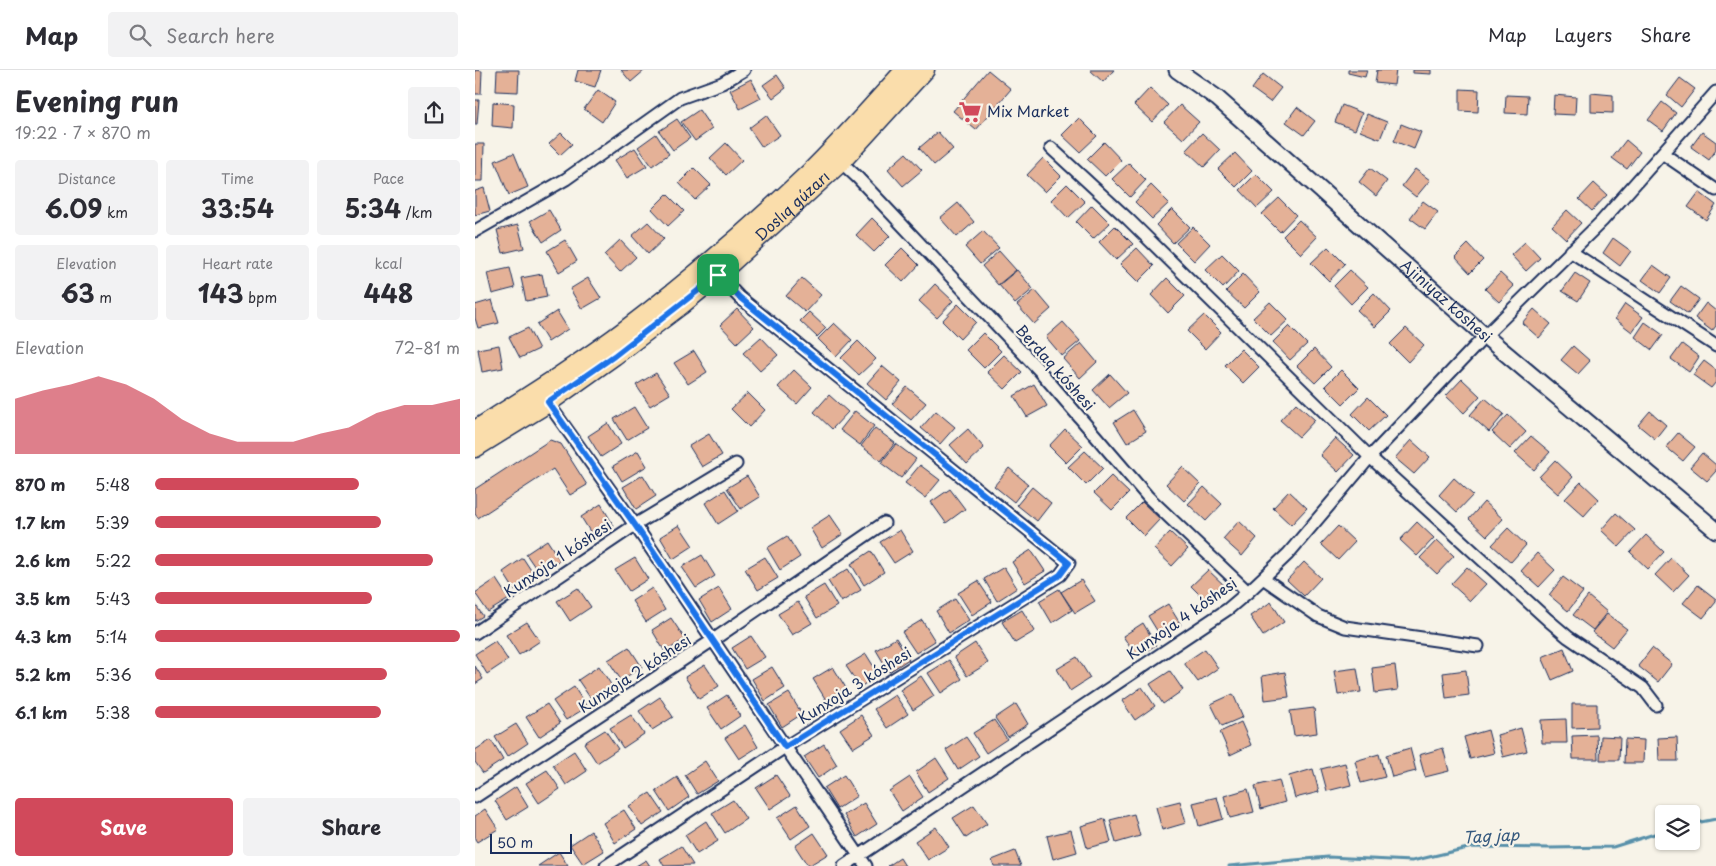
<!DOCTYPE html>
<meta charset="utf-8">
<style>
:root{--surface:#fff;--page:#f2f2f3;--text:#2b2b33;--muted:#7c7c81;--line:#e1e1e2;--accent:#d1495b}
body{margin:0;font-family:"Playpen Sans",sans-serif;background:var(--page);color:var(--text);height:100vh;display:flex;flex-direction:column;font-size:19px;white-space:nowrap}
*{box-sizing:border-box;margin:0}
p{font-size:16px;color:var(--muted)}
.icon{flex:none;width:28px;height:28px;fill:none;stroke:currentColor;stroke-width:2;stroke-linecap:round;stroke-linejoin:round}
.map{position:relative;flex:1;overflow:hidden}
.details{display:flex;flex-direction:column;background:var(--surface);width:475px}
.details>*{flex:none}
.tools{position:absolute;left:1180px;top:735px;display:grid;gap:10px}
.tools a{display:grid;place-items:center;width:45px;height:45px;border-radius:5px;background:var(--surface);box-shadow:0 1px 4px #0004;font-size:25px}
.scale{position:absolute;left:15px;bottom:12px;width:82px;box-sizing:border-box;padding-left:5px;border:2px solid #1b2f5e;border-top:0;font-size:14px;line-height:18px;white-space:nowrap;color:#1b2f5e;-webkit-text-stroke:4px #f7f3e8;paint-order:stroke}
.pin{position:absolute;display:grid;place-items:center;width:42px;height:42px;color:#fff;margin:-21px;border-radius:10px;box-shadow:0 2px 8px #0006}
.round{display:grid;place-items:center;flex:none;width:52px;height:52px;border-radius:5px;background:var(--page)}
.overview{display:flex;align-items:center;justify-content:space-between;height:85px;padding:0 15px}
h1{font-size:28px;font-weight:700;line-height:38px}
.metrics{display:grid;grid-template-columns:repeat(3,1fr);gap:8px;height:85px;padding:5px 15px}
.metrics div{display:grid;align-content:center;border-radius:5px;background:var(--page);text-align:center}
.metrics b{font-size:25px;font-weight:700}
.metrics small{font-size:14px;font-weight:400}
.metrics p{font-size:14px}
.chart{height:140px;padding:10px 15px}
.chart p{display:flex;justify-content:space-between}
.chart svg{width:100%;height:90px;margin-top:5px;fill:var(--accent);opacity:.7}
.action{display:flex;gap:10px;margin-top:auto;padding:10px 15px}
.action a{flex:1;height:58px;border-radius:5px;background:var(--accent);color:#fff;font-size:20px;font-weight:700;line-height:58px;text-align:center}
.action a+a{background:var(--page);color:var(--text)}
ul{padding:0 15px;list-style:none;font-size:16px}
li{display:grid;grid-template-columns:80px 60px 1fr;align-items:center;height:38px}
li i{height:12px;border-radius:6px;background:var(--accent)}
header{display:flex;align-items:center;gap:30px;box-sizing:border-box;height:70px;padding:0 25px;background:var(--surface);border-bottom:1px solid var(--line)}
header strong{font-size:24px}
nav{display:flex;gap:28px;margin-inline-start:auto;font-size:18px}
.search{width:350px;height:45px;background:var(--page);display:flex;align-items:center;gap:12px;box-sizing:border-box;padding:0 18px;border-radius:5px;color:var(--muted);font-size:19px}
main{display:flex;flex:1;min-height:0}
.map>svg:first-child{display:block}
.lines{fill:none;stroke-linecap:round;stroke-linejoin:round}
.stream{stroke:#5890aa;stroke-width:3}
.building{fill:#e4b197;stroke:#1b2f5e}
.street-casing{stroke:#1b2f5e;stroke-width:15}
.secondary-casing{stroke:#1b2f5e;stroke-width:19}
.primary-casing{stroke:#1b2f5e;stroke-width:21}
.street{stroke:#f7f3e8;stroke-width:11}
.secondary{stroke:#f7f3e8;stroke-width:15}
.primary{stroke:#faddab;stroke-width:18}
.route-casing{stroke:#fff;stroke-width:10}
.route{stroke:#1a73e8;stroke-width:6}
.labels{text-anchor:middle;stroke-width:4.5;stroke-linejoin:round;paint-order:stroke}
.poi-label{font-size:15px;fill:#1b2f5e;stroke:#f7f3e8;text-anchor:start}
.street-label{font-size:15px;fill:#1b2f5e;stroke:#f7f3e8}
.water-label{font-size:16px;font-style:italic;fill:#34587e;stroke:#f7f3e8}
</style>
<header>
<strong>Map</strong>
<div class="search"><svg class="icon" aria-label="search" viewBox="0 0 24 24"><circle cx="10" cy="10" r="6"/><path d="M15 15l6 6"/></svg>Search here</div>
<nav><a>Map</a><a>Layers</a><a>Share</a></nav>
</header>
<main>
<section class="details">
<div class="overview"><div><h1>Evening run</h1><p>19:22 · 7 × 870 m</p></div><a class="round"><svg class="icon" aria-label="share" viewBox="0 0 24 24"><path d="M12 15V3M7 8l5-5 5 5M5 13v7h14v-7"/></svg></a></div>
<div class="metrics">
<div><p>Distance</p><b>6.09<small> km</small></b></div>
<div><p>Time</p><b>33:54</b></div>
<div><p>Pace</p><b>5:34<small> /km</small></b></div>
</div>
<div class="metrics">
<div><p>Elevation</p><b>63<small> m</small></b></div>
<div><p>Heart rate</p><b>143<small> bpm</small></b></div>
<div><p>kcal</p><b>448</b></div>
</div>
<div class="chart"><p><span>Elevation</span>72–81 m</p>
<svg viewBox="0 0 160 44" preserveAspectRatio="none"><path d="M0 44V17L10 13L20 10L30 6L40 10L50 17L60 27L70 34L80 38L90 38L100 38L110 34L120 31L130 24L140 20L150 20L160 17V44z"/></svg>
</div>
<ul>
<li><b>870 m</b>5:48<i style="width:67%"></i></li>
<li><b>1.7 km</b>5:39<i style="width:74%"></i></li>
<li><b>2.6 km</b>5:22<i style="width:91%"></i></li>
<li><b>3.5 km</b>5:43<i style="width:71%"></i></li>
<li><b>4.3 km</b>5:14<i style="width:100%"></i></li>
<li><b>5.2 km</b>5:36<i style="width:76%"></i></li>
<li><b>6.1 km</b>5:38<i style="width:74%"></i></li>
</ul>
<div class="action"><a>Save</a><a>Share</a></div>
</section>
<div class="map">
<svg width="1241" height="796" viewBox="0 0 1241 796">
<rect width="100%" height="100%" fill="#f7f3e8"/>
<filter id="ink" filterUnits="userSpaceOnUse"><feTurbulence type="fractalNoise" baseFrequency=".02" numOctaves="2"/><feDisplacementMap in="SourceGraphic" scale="10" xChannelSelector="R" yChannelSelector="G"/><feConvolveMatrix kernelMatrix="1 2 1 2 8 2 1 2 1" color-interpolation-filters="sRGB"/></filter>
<g filter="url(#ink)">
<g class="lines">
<path class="stream" d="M1216 754 1241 749
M754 796 853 787 937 791 997 777 1074 778 1138 777 1189 761"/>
</g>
<path class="building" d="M0 0 7 1 6 24H0Z
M22 0H44L43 22 21 21Z
M103 0H126L120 17 100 11Z
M146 0H170L156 12Z
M513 0 536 19 501 60 478 41Z
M615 0H639L628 12Z
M873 0H892L890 7 873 3Z
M902 0H921L919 15 900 13Z
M938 0H956V4L938 3Z
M788 4 806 18 795 32 777 19Z
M302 5 311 18 298 28 288 15Z
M1205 8 1220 19 1206 37 1192 25Z
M276 9 286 28 265 39 255 20Z
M675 18 693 35 677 52 659 35Z
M985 19 1004 20 1003 42 985 41Z
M123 20 140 32 127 52 109 39Z
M1116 23 1138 25V43L1116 42Z
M1031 25 1053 26 1052 44 1030 43Z
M1079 25 1101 27 1100 45 1078 44Z
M0 30H4L2 54H0Z
M18 32 39 34 38 58 17 56Z
M1187 32 1201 43 1188 61 1173 50Z
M705 35 724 52 708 69 689 52Z
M867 35 887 43 880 60 860 52Z
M822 37 840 51 829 65 811 52Z
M224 40 237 59 220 71 206 52Z
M892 44 912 52 905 69 885 61Z
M291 45 305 65 287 77 274 58Z
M604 48 622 66 605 82 587 65Z
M202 49 215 68 198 80 184 61Z
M926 54 946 62 939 79 919 71Z
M463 62 478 79 459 95 444 78Z
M1227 62 1241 72V80L1234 90 1216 77Z
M86 63 97 74 85 85 74 74Z
M727 63 745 80 729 97 711 80Z
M181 64 194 84 177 96 163 77Z
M1151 70 1165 82 1152 99 1137 88Z
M629 72 646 90 630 106 612 89Z
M251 73 267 90 251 105 235 88Z
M0 74H9L8 111H0Z
M160 78 172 96 152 108 140 90Z
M39 83 53 117 34 125 20 91Z
M431 83 447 100 428 116 413 99Z
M760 83 777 101 761 117 743 99Z
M568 88 586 106 570 122 552 105Z
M654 93 671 110 655 127 637 109Z
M219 98 236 115 220 130 204 113Z
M895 98 912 111 901 126 884 112Z
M940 99 955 110 941 127 927 116Z
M781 104 799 122 782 138 765 120Z
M1119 113 1132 125 1117 141 1104 129Z
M592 114 610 132 593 148 576 130Z
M676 115 694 133 677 149 660 132Z
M9 118 15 141 0 145V121Z
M1224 122 1241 135 1231 150 1213 137Z
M192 124 209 141 193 156 177 139Z
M804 128 821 145 805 162 787 144Z
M948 131 963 142 950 159 935 148Z
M483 133 499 152 482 167 465 148Z
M617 135 635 153 618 169 601 152Z
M697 139 715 157 698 173 681 155Z
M74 140 86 160 68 172 55 151Z
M1092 140 1106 153 1091 169 1077 156Z
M397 148 415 166 399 182 381 165Z
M824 150 842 167 826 184 808 166Z
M173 152 189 169 173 184 157 166Z
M43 155 49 178 28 183 22 160Z
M640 156 658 174 641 190 624 172Z
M718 157 735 174 719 191 701 173Z
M508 161 524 178 505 194 490 177Z
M1138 168 1156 181 1145 196 1128 183Z
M90 170 102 191 84 202 72 181Z
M145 170 161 187 145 202 129 185Z
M1050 172 1065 188 1051 201 1036 185Z
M993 174 1008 190 995 203 980 187Z
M853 177 870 194 854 211 836 193Z
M427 178 444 195 428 212 410 195Z
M662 178 679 196 663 212 645 194Z
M524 181 541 200 523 215 507 196Z
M747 184 764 201 748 218 730 200Z
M1178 195 1196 208 1185 223 1167 210Z
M35 198 40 218 17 224 12 203Z
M542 200 558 219 540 234 524 215Z
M875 200 893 217 876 234 859 216Z
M1025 203 1039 216 1024 232 1010 219Z
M1100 203 1115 213 1103 231 1087 221Z
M67 204 72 227 51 231 46 208Z
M768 204 785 222 769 238 751 221Z
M113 208 126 228 107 239 95 219Z
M327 208 346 225 330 242 311 226Z
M692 208 710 226 693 243 676 225Z
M460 214 478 231 462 248 444 231Z
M1206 216 1224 229 1213 244 1195 231Z
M560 220 576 239 559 254 542 235Z
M899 223 916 241 900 257 882 240Z
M17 230 24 253 3 258 0 248V235Z
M795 232 813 250 796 266 778 248Z
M1231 233 1241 241V256L1237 261 1220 248Z
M483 234 501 252 485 269 467 251Z
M1150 234 1168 247 1157 262 1140 249Z
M262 239 279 257 262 273 245 255Z
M1059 239 1076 254 1064 268 1047 253Z
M82 241 93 259 73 272 62 254Z
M334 242 351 258 342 267 325 251Z
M729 245 746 262 730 279 712 261Z
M588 252 605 271 587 286 571 267Z
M1170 252 1188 265 1177 280 1160 267Z
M359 253 377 270 361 287 343 269Z
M814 256 832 274 815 290 798 272Z
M53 258 64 279 45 288 34 267Z
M931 258 949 275 933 292 915 274Z
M508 263 526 281 509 298 491 280Z
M286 267 303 285 285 301 268 283Z
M383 271 401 289 384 305 366 288Z
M606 273 622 292 605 308 588 289Z
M1207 274 1224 287 1214 302 1196 289Z
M24 275 28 298 7 302 3 279Z
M1098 276 1115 291 1103 304 1086 290Z
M766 279 784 297 768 313 750 295Z
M839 279 856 297 840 313 822 296Z
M219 281 232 302 213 314 199 293Z
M529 285 547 302 530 319 512 302Z
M1229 291 1241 300V312L1236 318 1218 305Z
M407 296 426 312 411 330 392 313Z
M319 300 337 317 322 334 303 317Z
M866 300 884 318 868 334 850 316Z
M181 303 195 324 175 336 161 315Z
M635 304 652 323 634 338 618 320Z
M987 309 1005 326 989 343 971 326Z
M559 314 572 336 552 347 539 326Z
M432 317 451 333 436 350 417 334Z
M273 323 290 340 274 357 256 339Z
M354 325 373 342 357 359 339 342Z
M893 327 911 345 894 361 877 344Z
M1010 328 1029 344 1014 362 995 345Z
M821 333 840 350 824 367 805 350Z
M159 337 172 358 152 370 139 349Z
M658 340 671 361 652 373 639 352Z
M380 341 399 356 385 375 365 360Z
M461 341 480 357 465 374 446 358Z
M1175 341 1191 355 1180 369 1163 355Z
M1033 345 1051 362 1035 379 1017 362Z
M133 353 146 374 126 387 113 366Z
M400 358 420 373 406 391 386 376Z
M493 359 509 378 492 394 475 375Z
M590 359 608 376 591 393 574 376Z
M1203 363 1220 377 1208 391 1191 377Z
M234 364 247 385 227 397 214 376Z
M1056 366 1075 382 1059 400 1040 383Z
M860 368 879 385 863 402 845 385Z
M75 370 86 374 112 415 95 425 78 399 3 448 0 444V419Z
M936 370 955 387 939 404 920 388Z
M421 374 441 389 426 408 406 393Z
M163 381 172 396 147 411 138 396Z
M610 381 628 398 611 415 593 397Z
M1227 383 1241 395V401L1232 411 1215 397Z
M1080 390 1098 407 1083 424 1064 407Z
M445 395 465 410 450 428 430 413Z
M707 397 725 414 709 431 691 414Z
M534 398 553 414 539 432 519 416Z
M168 405 181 426 161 439 148 417Z
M272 406 285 427 266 439 252 418Z
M636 406 654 423 637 440 619 423Z
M979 408 998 425 982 442 964 425Z
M1106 412 1124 429 1109 446 1090 429Z
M557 417 576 433 562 451 542 435Z
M729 417 747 434 731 451 713 434Z
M475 419 490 439 471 453 456 432Z
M250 420 263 441 243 454 230 433Z
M814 421 832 438 816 455 798 438Z
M667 432 685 449 669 466 651 448Z
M1009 432 1028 449 1012 466 994 449Z
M126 434 139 456 119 468 106 447Z
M1141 443 1160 460 1144 477 1126 460Z
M355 445 368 464 347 478 335 458Z
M764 451 782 468 767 486 748 469Z
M942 452 959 468 942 486 925 470Z
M204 455 218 476 198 489 185 467Z
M863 456 880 472 863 490 846 474Z
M1033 458 1051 475 1036 492 1017 475Z
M425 460 438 481 419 493 405 472Z
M695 462 713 479 697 496 679 479Z
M1171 465 1189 482 1173 499 1155 482Z
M312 466 325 487 305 500 292 478Z
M72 470 85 490 64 503 51 484Z
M962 470 979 486 962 504 945 488Z
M556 480 570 501 550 513 537 492Z
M396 481 409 502 389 515 376 494Z
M1062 483 1080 500 1064 517 1046 501Z
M227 485 240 506 221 518 207 497Z
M290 487 303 508 283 520 270 499Z
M48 488 61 508 40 521 28 502Z
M160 488 173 509 154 521 140 500Z
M1196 488 1214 505 1198 522 1180 505Z
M829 492 846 508 829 526 812 510Z
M529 497 542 518 522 531 509 509Z
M992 497 1011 514 995 531 976 514Z
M373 499 386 520 366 532 353 511Z
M733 500 751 517 734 534 716 516Z
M1088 507 1108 522 1093 541 1074 525Z
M21 509 34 529 13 542 0 523Z
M606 510 620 531 600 543 586 522Z
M503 511 517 532 497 545 483 523Z
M349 515 362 536 342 548 329 527Z
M1223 515 1241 529V532L1228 548 1208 533Z
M103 518 116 537 95 551 82 531Z
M177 518 190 540 171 552 157 531Z
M244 518 257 539 237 552 224 530Z
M584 519 597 540 577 553 564 531Z
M1113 526 1132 542 1118 560 1098 545Z
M480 529 494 550 474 563 461 541Z
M323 532 337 553 317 565 303 544Z
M796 532 809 552 788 566 775 546Z
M0 534 8 546 0 551Z
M693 534 706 555 686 567 673 546Z
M547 540 560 561 540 573 527 552Z
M1132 544 1152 559 1137 577 1117 562Z
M196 548 210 569 190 582 177 560Z
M447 550 460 571 441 583 427 562Z
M52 552 65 571 44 585 31 565Z
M668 553 681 575 661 587 648 566Z
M276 566 290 587 270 599 257 578Z
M421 568 434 589 414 602 401 580Z
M20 571 33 590 12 604 0 584Z
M500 573 513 593 492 606 479 587Z
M154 577 167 597 146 610 133 590Z
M1089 578 1098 601 1077 610 1067 587Z
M1177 578 1197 594 1183 612 1163 596Z
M730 579 743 598 723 612 709 593Z
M391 584 404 605 385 617 371 596Z
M602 587 615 608 595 621 582 599Z
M474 590 487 609 466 623 453 603Z
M230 595 244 616 224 629 210 607Z
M920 595 923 620 900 623 897 598Z
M0 596 8 609 0 614Z
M124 596 137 616 116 629 103 610Z
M297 597 310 618 290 631 277 609Z
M358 597 371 618 351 630 338 609Z
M882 598 886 622 863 625 859 601Z
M991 600 994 625 971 628 968 603Z
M695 601 708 620 688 634 675 614Z
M810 602 814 627 790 630 787 606Z
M446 606 459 626 438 640 425 620Z
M99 617 112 637 91 650 78 631Z
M667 617 680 636 660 650 647 631Z
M314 623 327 644 307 657 294 635Z
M758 624 768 647 747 656 736 634Z
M252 625 265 646 246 659 232 638Z
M420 625 433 644 412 658 399 639Z
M185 627 198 647 177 660 164 641Z
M72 634 85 653 64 667 51 647Z
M541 634 553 654 533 667 520 648Z
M1097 634H1122V657L1097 658Z
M839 638 842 663 819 666 815 641Z
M156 645 169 664 148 678 135 658Z
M386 645 399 665 378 678 365 659Z
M1091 649 1092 673H1067L1066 650Z
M519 650 532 669 511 683 498 663Z
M766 652 776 675 755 685 745 662Z
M41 654 53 673 32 687 20 667Z
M270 655 283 677 264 689 250 668Z
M1046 658 1052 681 1028 687 1022 665Z
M130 660 143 679 122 693 109 673Z
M1013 660 1019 683 995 689 989 667Z
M1122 665 1123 689H1098L1097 666Z
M1126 666 1145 667 1144 690H1125Z
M491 667 504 686 483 700 471 680Z
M1202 667 1203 691H1184L1183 668Z
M1150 669 1169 670 1168 693H1149Z
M16 670 28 690 8 703 0 692V680Z
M349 674 362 695 343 708 329 687Z
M935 678 941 701 917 707 911 685Z
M968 678 974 701 950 707 944 685Z
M99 681 112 701 91 715 78 695Z
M904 684 910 707 886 713 880 691Z
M461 688 474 708 453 722 441 702Z
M230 691 243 711 222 724 210 705Z
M870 693 876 715 852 721 846 699Z
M838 699 844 722 820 728 814 706Z
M72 700 85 719 64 733 51 713Z
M301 705 315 726 295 739 281 718Z
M369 705 382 726 362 739 349 718Z
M202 707 214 727 194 741 181 721Z
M435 707 448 727 427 741 414 721Z
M804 710 810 732 786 739 780 716Z
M41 717 53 737 32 750 20 731Z
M773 719 779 742 755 748 749 726Z
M175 723 188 742 167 756 154 736Z
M742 727 748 749 724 756 718 733Z
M258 730 271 749 250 763 237 743Z
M705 731 711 753 687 760 681 737Z
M389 733 402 754 382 767 369 745Z
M322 735 335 756 316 769 302 748Z
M499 735 512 754 491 768 478 748Z
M10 739 23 759 2 772 0 769V746Z
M149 740 161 759 140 773 128 753Z
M659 744 665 766 641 773 635 750Z
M630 749 636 772 612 778 606 756Z
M231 751 243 771 222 784 210 765Z
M461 757 474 777 453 790 440 771Z
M596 760 602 782 578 789 572 766Z
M116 761 129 781 108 794 95 775Z
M339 763 353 784 333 796 320 776Z
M206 776 218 795 189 796 185 789Z
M540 781 546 796H519L517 790Z
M84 782 93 796H63Z
M425 788 430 796H413Z
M171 790 175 796H161Z"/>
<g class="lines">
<defs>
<path id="street" d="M576 78 653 149 895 387 1073 550 1093 567 1168 618 1181 635
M1187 83 1241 120
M366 92 383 108 564 300 673 427 773 522
M0 161 91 109 205 28 247 13 269 0
M1095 181 1241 276
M73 333 160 455 391 796
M788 508 843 546 870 557 1003 576
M0 563 160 455 261 394
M0 727 238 570 409 453
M131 796 310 677 585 505 594 493 264 227 243 205
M369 796 753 539 773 522 813 484 895 387 1010 266 1127 151 1241 22"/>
<g id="secondary">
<path id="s1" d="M702 0 742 28 1010 266 1241 460"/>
</g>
<g id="primary">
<path d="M0 360C52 327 105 294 154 257 217 209 277 157 335 102 368 70 399 34 430 0"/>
<path id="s2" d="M0 378 73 333 139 286 205 236 243 205 366 92 450 0"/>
</g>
</defs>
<use href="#street" class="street-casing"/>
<use href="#secondary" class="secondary-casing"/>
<use href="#primary" class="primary-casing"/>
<use href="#street" class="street"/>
<use href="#secondary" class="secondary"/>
<use href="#primary" class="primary"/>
</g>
</g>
<g class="lines" filter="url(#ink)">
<defs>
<path id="route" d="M243 205 264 227 594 493 585 505 310 677 160 455 73 332 139 286Z"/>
</defs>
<use href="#route" class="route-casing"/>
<use href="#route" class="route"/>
</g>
<defs>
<symbol id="supermarket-bare" viewBox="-9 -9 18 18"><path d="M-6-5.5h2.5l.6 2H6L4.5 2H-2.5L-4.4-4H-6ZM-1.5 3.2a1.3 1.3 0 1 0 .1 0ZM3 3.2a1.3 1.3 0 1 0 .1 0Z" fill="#d1495b" stroke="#f7f3e8" stroke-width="2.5" paint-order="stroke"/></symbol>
</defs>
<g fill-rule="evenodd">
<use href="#supermarket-bare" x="479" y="26" width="32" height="32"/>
</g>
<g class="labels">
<g class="poi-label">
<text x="512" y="47">Mix Market</text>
</g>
<g class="street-label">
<text dy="5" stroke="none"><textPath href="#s2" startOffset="400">Doslıq gúzarı</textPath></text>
<text dy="5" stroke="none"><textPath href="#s1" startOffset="355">Ajiniyaz kóshesi</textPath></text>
<text transform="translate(580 298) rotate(48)" y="5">Berdaq kóshesi</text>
<text transform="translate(83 489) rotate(-34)" y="5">Kunxoja 1 kóshesi</text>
<text transform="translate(707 549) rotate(-35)" y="5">Kunxoja 4 kóshesi</text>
<text transform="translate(160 604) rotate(-33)" y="5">Kunxoja 2 kóshesi</text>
<text transform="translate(380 616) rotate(-32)" y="5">Kunxoja 3 kóshesi</text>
</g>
<g class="water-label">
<text transform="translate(1016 766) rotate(-3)" y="6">Tag jap</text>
</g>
</g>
</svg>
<div class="tools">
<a><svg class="icon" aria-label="layers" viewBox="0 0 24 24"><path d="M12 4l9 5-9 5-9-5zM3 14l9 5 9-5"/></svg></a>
</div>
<div class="scale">50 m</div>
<div class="pin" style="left:243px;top:205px;background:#1e9e55"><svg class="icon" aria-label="arrive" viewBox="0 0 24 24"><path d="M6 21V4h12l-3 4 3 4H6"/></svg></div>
</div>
</main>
